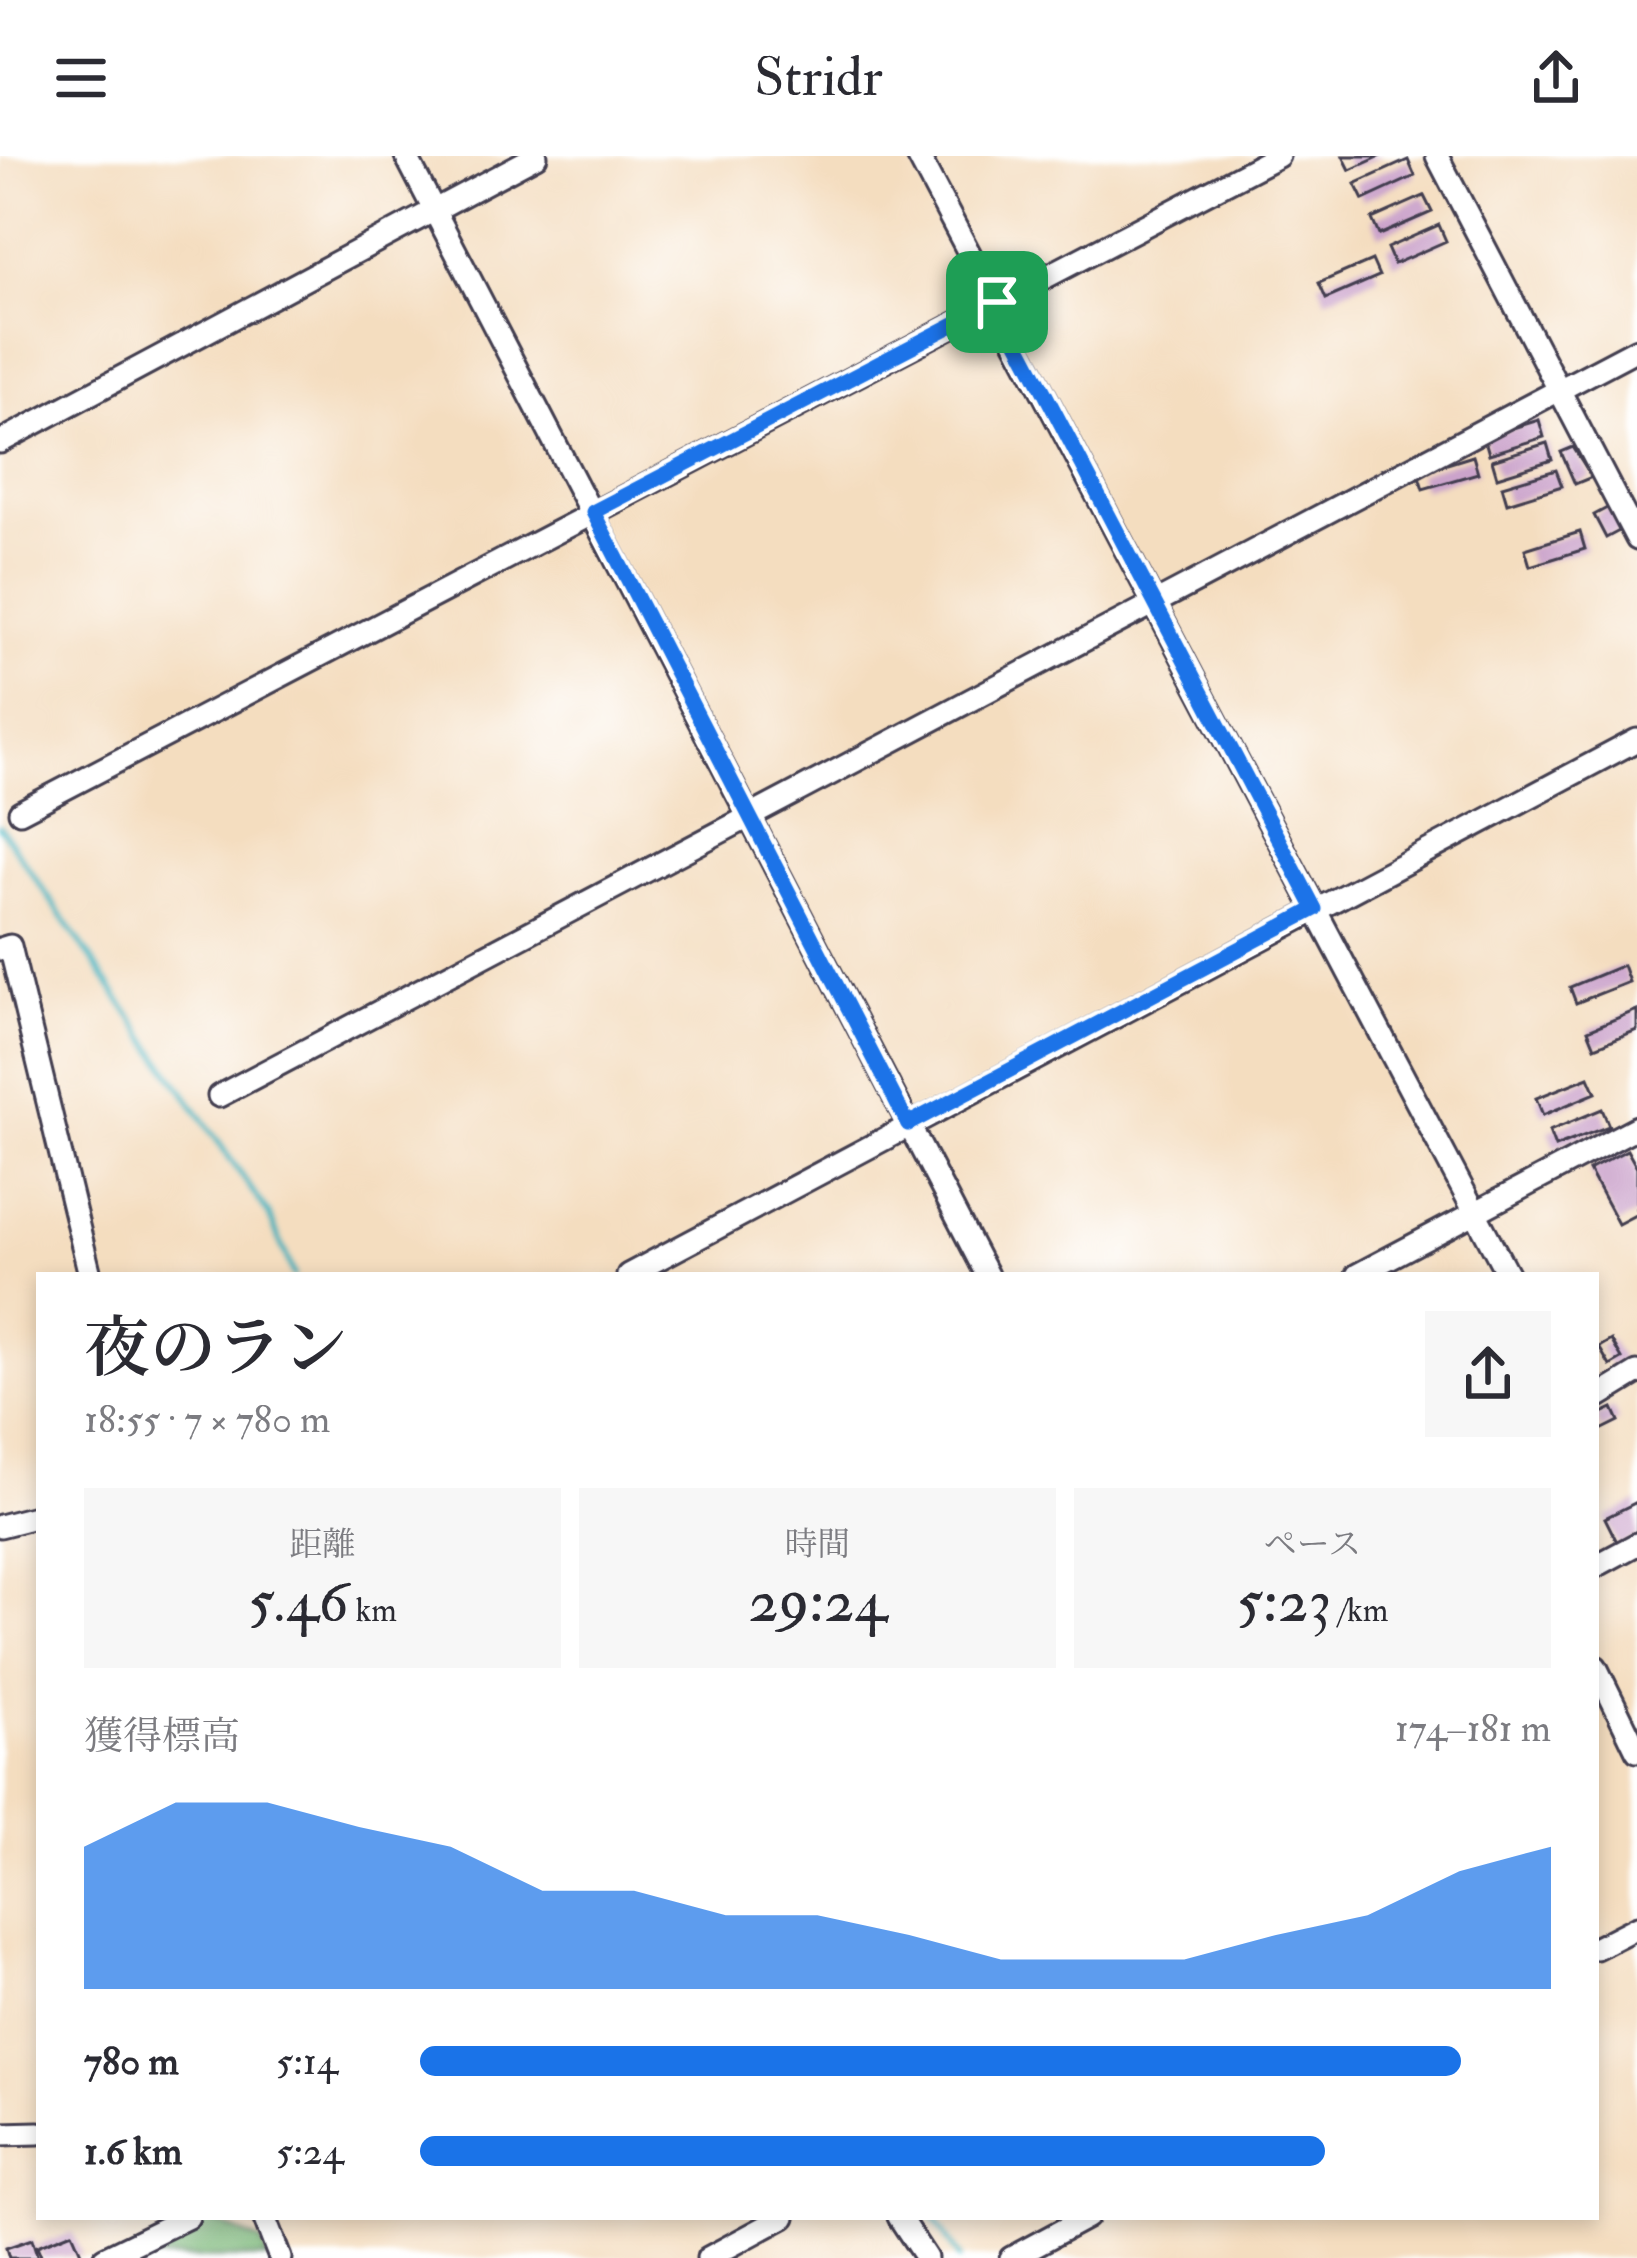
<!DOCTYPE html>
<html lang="ja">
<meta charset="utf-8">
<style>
:root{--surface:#fff;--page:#f7f7f7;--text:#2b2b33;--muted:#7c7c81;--accent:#1a73e8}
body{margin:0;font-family:"IM FELL Double Pica","Noto Serif JP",serif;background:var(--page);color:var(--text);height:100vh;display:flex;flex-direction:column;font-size:45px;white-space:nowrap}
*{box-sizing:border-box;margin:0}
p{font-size:39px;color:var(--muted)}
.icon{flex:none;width:66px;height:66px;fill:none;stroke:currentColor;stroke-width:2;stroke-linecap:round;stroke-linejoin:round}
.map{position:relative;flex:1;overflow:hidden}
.drawer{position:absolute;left:36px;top:1116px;width:1563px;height:948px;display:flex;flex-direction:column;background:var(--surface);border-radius:0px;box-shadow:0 6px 18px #0003}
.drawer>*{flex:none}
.pin{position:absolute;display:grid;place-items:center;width:102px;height:102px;color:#fff;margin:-51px;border-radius:24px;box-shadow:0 6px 18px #0006}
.round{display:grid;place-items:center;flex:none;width:126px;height:126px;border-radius:0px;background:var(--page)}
.head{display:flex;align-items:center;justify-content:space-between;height:204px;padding:0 48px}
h1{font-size:66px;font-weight:600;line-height:90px}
.stats{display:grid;grid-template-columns:repeat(3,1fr);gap:18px;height:204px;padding:12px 48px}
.stats div{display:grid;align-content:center;border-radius:0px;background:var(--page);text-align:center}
.stats b{font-size:60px;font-weight:600}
.stats small{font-size:33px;font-weight:400}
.stats p{font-size:33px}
.chart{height:336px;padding:24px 48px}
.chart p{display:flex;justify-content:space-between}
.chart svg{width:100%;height:216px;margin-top:12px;fill:var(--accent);opacity:.7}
ul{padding:0 48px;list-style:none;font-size:39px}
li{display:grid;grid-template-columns:192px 144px 1fr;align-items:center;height:90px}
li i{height:30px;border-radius:15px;background:var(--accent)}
header{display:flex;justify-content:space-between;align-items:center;height:156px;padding:0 48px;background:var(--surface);font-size:54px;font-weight:600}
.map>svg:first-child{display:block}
.forest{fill:#78b676;stroke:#4d6c58;stroke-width:3}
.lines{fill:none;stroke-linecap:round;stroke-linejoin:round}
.stream{stroke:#41b1bb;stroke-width:6}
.building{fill:#cba3cb}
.minor-casing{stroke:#423e4f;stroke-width:27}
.minor{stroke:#fff;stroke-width:21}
.route-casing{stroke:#fff;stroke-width:24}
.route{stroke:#1a73e8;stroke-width:15}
</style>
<header><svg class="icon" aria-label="menu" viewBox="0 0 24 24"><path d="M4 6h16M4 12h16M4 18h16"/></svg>Stridr<svg class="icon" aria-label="share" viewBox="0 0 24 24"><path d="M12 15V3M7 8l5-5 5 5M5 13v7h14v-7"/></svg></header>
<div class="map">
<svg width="1637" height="2102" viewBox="0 0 1637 2102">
<rect width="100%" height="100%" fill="#fff"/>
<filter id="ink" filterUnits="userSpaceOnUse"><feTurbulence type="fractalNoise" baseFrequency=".00833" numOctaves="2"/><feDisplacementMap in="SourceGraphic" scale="24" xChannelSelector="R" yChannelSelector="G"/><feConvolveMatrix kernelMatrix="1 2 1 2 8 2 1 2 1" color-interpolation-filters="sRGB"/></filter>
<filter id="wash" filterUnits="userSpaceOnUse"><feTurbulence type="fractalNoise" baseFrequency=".004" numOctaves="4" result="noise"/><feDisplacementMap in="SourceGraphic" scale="48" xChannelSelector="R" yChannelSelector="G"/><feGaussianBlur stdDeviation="2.7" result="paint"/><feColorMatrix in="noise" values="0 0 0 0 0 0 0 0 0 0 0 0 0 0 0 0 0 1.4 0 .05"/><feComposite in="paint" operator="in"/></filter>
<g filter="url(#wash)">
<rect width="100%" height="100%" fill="#f4ddbf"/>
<path class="forest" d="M203 2061 261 2085 268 2102H139Z"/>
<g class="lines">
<path class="stream" d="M0 671 269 1059 294 1119
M933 2061 959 2102"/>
</g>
<g id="blocks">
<path class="building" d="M1343 0H1381L1350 14Z
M1408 4 1415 20 1363 44 1355 28Z
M1424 40 1432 56 1379 79 1372 63Z
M1439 69 1446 85 1394 108 1387 92Z
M1372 104 1379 120 1326 143 1319 127Z
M1539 264 1544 281 1489 298 1484 281Z
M1547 287 1552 304 1497 321 1492 304Z
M1573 291 1592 321 1575 328 1561 296Z
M1473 300 1478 317 1423 333 1418 317Z
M1556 314 1562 330 1507 347 1502 330Z
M1609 351 1621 374 1606 382 1594 359Z
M1580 376 1585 393 1530 410 1525 393Z
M1623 809 1629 826 1576 847 1570 831Z
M1637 854V874L1595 891 1588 874Z
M1589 921 1596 937 1543 959 1536 942Z
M1602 953 1609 970 1555 991 1549 975Z
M1627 994 1637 1012V1058L1618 1068 1589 1014Z
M1611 1184 1622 1203 1610 1210 1599 1191Z
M1613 1252 1619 1265 1601 1274 1596 1260Z
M1637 1346V1381L1619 1390 1605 1362Z
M72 2076 82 2099 42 2102 37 2090Z
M32 2083 38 2102H9L6 2092Z"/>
</g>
</g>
<g filter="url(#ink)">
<use href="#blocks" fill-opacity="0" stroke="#423e4f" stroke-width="3"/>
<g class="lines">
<defs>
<path id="minor" d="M406 0 987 1119
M918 0 1508 1119
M1437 0 1637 383
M0 286 536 0
M20 656 1278 0
M0 793 10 790 90 1119
M219 940 1637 193
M628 1119 1637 584
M1357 1119 1637 971
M1596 1242 1637 1217
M0 1370 39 1360
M1596 1410 1637 1388
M1596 1511 1637 1595
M1596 1792 1637 1771
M0 1978 39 1977
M264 2061 280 2102
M899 2061 926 2102
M104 2102 188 2061
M708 2102 784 2061
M1011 2102 1087 2061"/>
</defs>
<use href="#minor" class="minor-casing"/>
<use href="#minor" class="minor"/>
</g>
</g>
<g class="lines" filter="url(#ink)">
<defs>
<path id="route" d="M997 146 1315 753 908 968 593 356Z"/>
</defs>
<use href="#route" class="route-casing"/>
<use href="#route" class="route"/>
</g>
</svg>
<div class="pin" style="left:997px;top:146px;background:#1e9e55"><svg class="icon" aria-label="arrive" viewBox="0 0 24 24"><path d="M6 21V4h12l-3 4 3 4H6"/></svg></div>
<section class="drawer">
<div class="head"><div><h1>夜のラン</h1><p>18:55 · 7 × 780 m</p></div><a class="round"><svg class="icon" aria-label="share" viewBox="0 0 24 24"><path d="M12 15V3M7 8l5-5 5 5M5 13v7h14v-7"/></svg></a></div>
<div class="stats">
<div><p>距離</p><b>5.46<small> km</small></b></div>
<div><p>時間</p><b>29:24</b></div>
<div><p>ペース</p><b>5:23<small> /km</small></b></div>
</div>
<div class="chart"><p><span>獲得標高</span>174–181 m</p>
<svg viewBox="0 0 160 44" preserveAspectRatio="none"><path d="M0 44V15L10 6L20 6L30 11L40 15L50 24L60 24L70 29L80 29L90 33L100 38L110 38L120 38L130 33L140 29L150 20L160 15V44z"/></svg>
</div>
<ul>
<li><b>780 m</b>5:14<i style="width:92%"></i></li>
<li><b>1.6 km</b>5:24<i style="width:80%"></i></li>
</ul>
</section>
</div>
